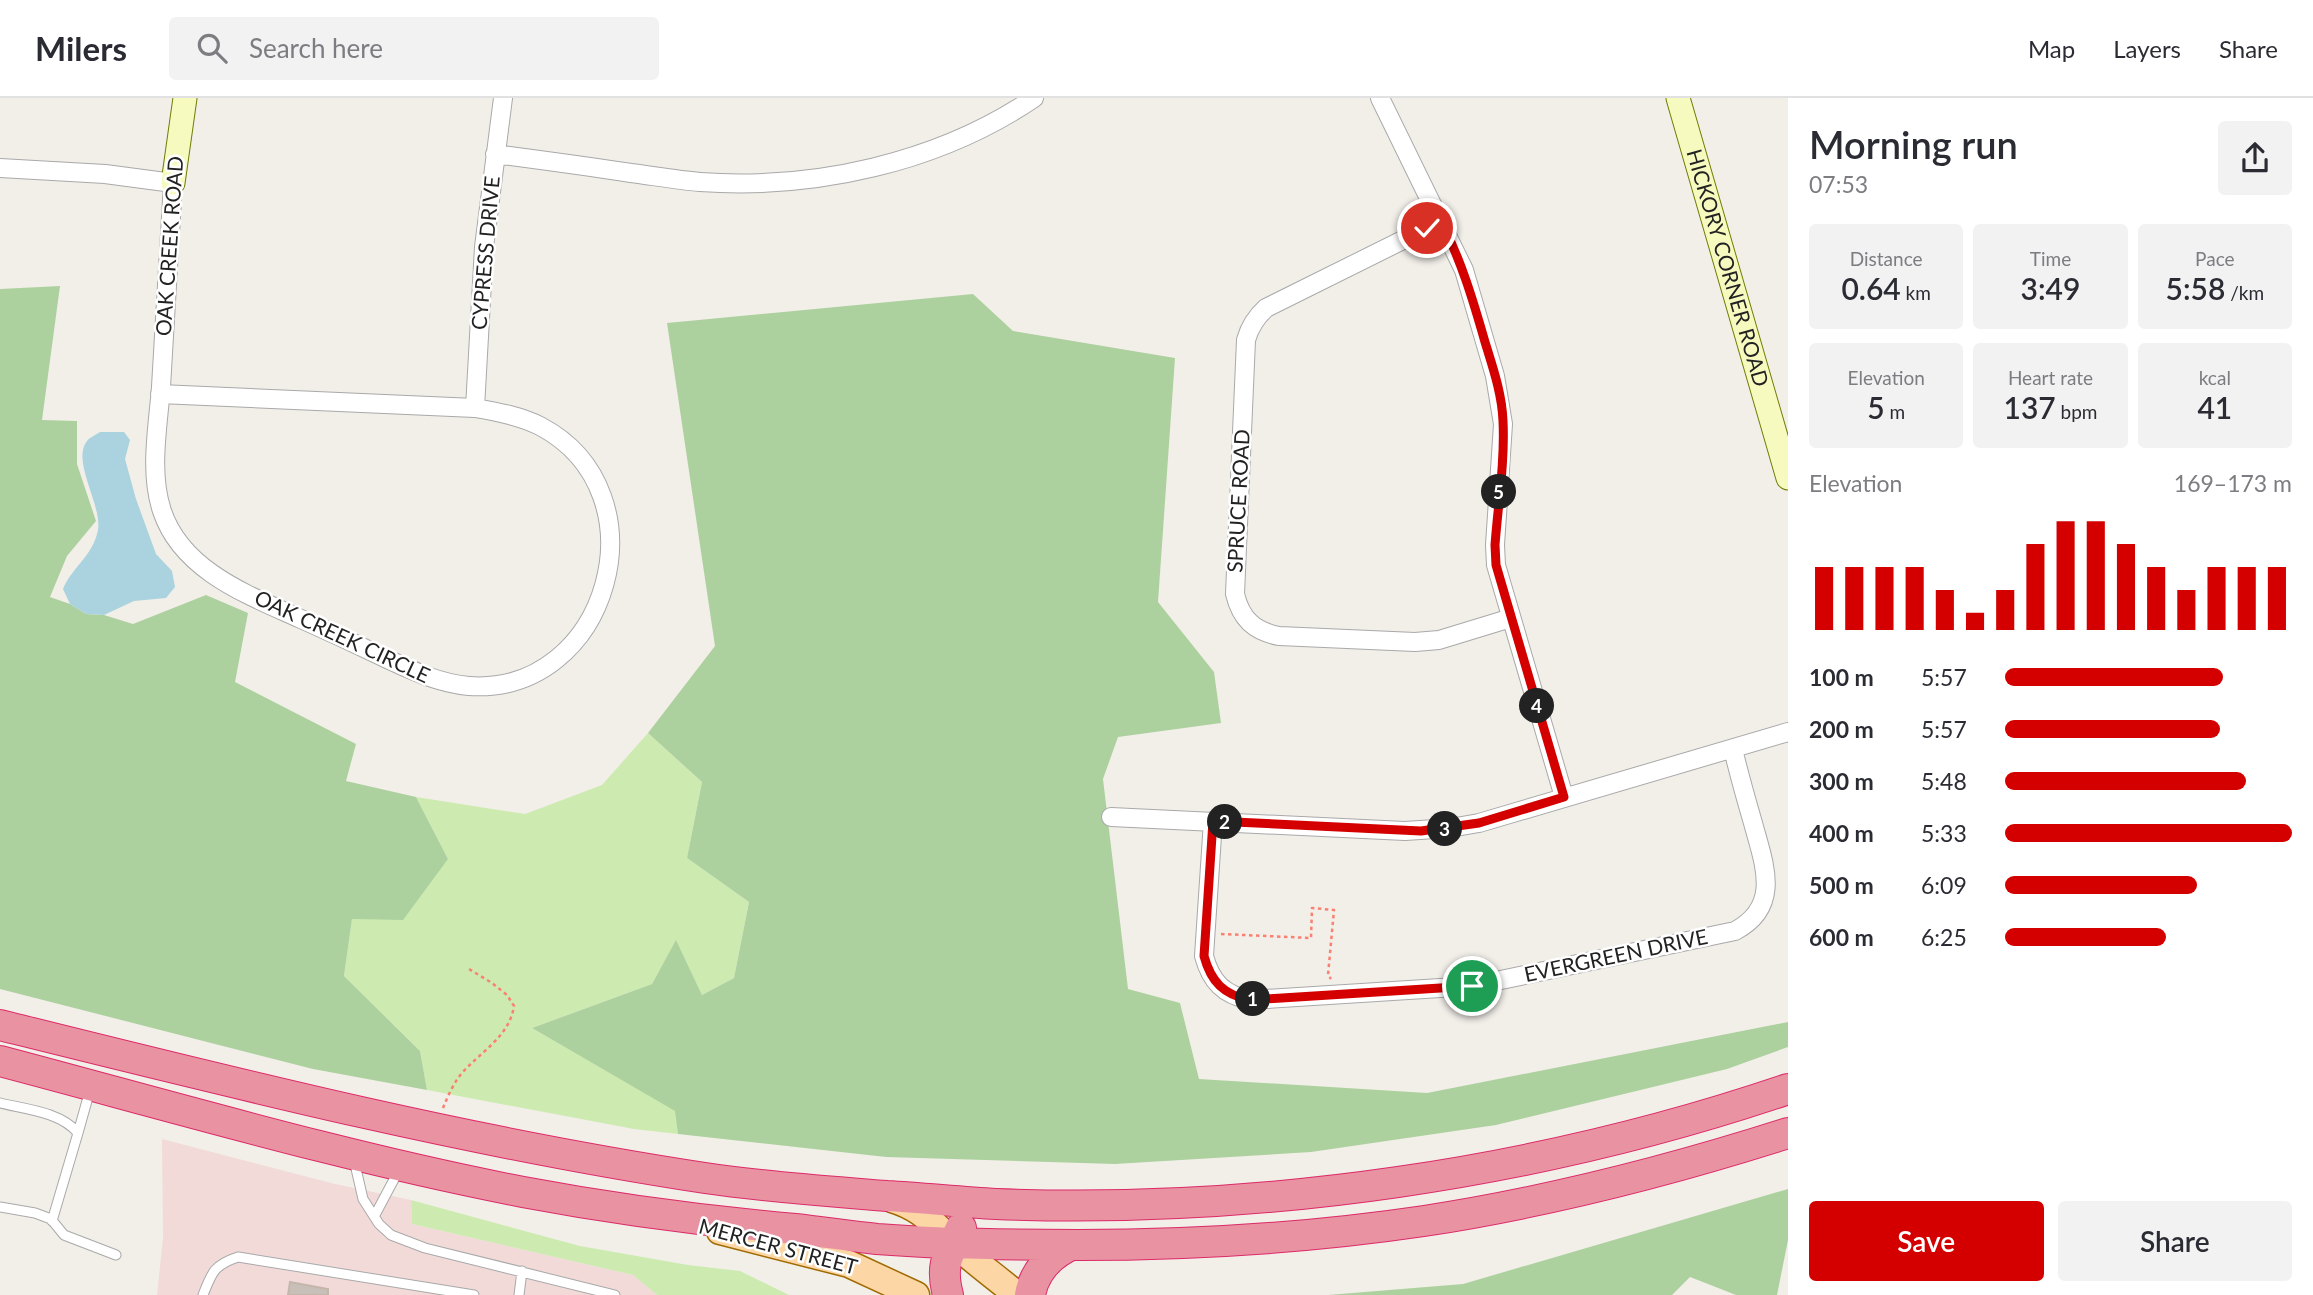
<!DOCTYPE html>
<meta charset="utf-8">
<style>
:root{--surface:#fff;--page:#f2f2f3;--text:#2b2b33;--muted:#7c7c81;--line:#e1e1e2;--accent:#d40000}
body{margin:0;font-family:Lato,sans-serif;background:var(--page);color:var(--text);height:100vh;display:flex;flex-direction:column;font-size:26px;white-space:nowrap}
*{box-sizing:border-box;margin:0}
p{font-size:23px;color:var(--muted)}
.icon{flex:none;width:38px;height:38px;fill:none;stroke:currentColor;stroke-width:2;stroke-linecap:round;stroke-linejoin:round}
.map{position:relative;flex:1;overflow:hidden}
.details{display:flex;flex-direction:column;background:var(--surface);width:525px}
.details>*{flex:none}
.pin{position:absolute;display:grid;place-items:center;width:60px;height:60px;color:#fff;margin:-30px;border:4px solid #fff;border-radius:50%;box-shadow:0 2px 7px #0007}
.km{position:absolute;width:35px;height:35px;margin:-18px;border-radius:50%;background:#222;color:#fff;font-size:19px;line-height:35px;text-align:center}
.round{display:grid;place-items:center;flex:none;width:74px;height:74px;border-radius:7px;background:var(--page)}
.head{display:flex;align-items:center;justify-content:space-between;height:119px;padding:0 21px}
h1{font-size:38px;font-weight:600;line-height:52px}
.figures{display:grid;grid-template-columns:repeat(3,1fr);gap:10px;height:119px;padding:7px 21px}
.figures div{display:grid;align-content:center;border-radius:7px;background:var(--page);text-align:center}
.figures b{font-size:30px;font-weight:600}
.figures small{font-size:19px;font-weight:400}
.figures p{font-size:19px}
.chart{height:196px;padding:14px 21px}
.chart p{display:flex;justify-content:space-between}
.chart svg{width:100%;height:126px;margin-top:7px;stroke:var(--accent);stroke-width:6}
.action{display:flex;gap:14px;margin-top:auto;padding:14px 21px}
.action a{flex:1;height:80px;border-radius:7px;background:var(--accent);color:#fff;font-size:28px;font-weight:600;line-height:80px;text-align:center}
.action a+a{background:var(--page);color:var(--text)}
ul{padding:0 21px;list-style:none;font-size:23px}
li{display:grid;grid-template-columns:112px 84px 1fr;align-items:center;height:52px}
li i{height:18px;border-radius:9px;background:var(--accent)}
header{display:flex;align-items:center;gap:42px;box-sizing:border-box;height:98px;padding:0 35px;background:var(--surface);border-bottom:2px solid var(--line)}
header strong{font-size:33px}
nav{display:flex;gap:38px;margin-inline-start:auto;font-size:24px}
.search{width:490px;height:63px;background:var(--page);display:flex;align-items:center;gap:18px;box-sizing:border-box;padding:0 24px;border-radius:7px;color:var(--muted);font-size:26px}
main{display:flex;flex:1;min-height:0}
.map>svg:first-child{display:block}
.commercial{fill:#f2dad9}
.grass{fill:#cdebb0}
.forest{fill:#add19e}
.water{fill:#aad3df}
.building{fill:#c7bfb8;stroke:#c4b6ab;stroke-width:2}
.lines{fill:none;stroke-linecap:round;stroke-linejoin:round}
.lane-casing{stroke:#a9a9a9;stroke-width:11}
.street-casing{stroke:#a9a9a9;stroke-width:20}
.secondary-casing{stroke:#707d05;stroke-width:25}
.primary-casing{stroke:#a06b00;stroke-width:29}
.highway-casing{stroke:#dc2a67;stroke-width:32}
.path{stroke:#fa8072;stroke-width:2.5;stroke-dasharray:3.5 3.5;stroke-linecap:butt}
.lane{stroke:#fff;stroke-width:9}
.street{stroke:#fff;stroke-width:18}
.secondary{stroke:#f7fabf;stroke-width:23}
.primary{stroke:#fcd6a4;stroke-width:26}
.highway{stroke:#e892a2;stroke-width:30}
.route-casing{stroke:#fff;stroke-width:14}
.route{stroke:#d40000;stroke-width:9}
.labels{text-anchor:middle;stroke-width:5;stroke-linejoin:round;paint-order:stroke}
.street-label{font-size:21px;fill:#222;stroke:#fff}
</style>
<header>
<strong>Milers</strong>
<div class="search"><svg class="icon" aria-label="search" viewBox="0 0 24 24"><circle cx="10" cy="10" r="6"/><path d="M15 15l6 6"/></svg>Search here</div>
<nav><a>Map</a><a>Layers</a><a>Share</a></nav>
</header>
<main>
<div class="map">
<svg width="1788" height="1197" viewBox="0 0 1788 1197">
<rect width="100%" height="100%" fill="#f2efe9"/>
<path class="commercial" d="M162 1041 335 1086 411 1102 412 1126 633 1177 657 1197H157L163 1140Z"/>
<path class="grass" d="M648 635 702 684 687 760 749 804 734 880 702 897 676 843 652 886 532 930 676 1013 678 1036 634 1031 427 992 420 953 344 878 352 821 448 761 416 699 525 716 602 687Z
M411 1102 580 1148 688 1167 740 1173 789 1197H657L633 1177 412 1126Z"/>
<path class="forest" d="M60 188 42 322 77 323V366L96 423 67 458 50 499 70 506 86 516 104 517 133 526 206 497 248 515 235 584 356 646 346 683 416 699 448 761 403 822 352 821 344 878 420 953 427 992 313 971 0 891V191Z
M973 196 1013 233 1175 260 1158 504 1214 574 1221 625 1118 639 1103 681 1128 891 1180 905 1199 981 1427 995 1788 924V949L1727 971 1496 1027 1311 1054 1115 1066 886 1059 678 1036 675 1013 532 930 652 886 676 842 702 897 734 880 749 804 687 760 702 684 648 635 715 548 667 225Z
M1788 1091V1142L1777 1197H1736L1690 1179 1672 1197H1328L1463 1186Z"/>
<path class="water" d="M100 334H124L130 342 125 361 136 401 156 456 172 473 175 489 166 500 134 503 104 517 86 516 70 506 63 491C72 469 93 458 98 432 102 406 71 363 87 343 90 339 96 337 100 334Z"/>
<path class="building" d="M290 1184 328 1191V1197H288Z"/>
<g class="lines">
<defs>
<path id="lane" d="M0 1005C25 1011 61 1014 78 1035L52 1123
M78 1035 90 992
M354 1062 363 1101 379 1126 391 1137 425 1150 615 1197
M0 1109 35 1115 51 1121 64 1137 116 1157
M375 1117 399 1072
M203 1197C212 1174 214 1167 238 1159L474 1197
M519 1197 522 1173"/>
<path id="street" d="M1380 0 1464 172 1495 278 1503 326 1495 447 1496 467 1564 699
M495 56C540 62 586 68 631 75 654 78 677 82 700 84 814 92 938 65 1034 0
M0 70 105 76 173 85C169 153 165 221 161 289 158 329 149 374 162 413 182 473 248 497 301 521 328 533 356 546 383 559 411 572 437 585 469 588 608 598 667 395 540 328 520 318 498 314 475 310L160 296
M1441 123 1266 210C1256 219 1250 228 1246 242L1235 496C1241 521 1254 533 1279 538L1415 544 1439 542 1511 520
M475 310 484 149 503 0
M1111 719 1405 733 1450 730 1479 725 1788 634
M1213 723 1204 858C1211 884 1224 897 1250 902L1472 888 1735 833C1782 808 1764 766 1753 725 1746 701 1739 676 1733 651"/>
<g id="secondary">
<path id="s1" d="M1678 0 1788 380"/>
<path d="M173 85 185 0"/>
</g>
<path id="primary" d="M892 1101C922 1110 931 1124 953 1144 973 1163 996 1179 1017 1197
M720 1133 849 1166 916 1197"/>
<path id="highway" d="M0 927C233 985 467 1044 705 1080 765 1089 826 1093 887 1098 923 1100 960 1104 996 1106 1260 1116 1538 1076 1788 991
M0 963C174 1009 347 1060 523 1094 613 1111 704 1123 795 1131 822 1134 849 1138 877 1141 943 1146 1011 1147 1078 1147 1193 1147 1309 1140 1424 1123 1548 1104 1669 1073 1788 1035
M948 1197C940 1167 948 1157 961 1130
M1030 1197C1034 1174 1050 1157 1071 1147"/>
</defs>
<use href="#lane" class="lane-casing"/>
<use href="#street" class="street-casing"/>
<use href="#secondary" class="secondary-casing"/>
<use href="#primary" class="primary-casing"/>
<use href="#highway" class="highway-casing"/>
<path class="path" d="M1221 836 1311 840 1312 810 1334 812 1328 877 1331 881
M443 1010C447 1000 452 989 458 980 477 955 509 941 514 908L507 897 492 885 469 871"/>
<use href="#lane" class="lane"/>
<use href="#street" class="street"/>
<use href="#secondary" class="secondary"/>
<use href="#primary" class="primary"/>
<use href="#highway" class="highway"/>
</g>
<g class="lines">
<defs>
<path id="route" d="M1427 130 1441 123C1461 162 1473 202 1485 244 1493 270 1502 296 1503 323 1505 363 1498 407 1495 447L1496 467 1564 699 1479 725 1421 733 1213 723 1204 858C1211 884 1224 897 1250 902L1472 888"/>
</defs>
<use href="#route" class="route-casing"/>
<use href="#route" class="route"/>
</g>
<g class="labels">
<g class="street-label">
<text transform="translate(170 148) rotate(-86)" y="7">OAK CREEK ROAD</text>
<text transform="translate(486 155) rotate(-85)" y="7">CYPRESS DRIVE</text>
<text dy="7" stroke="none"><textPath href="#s1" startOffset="177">HICKORY CORNER ROAD</textPath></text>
<text transform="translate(1239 403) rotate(-87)" y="7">SPRUCE ROAD</text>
<text transform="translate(342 539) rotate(25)" y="7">OAK CREEK CIRCLE</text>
<text transform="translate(1616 858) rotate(-12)" y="7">EVERGREEN DRIVE</text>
<text transform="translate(778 1149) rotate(15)" y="7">MERCER STREET</text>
</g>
</g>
</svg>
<div class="pin" style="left:1472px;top:888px;background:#1e9e55"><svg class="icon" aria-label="arrive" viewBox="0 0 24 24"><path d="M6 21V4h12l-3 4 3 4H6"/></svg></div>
<div class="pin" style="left:1427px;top:130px;background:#d93025"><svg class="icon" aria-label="check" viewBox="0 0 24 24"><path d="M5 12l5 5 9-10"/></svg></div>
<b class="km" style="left:1253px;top:901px">1</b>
<b class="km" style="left:1225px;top:724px">2</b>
<b class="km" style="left:1445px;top:731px">3</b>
<b class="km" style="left:1537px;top:608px">4</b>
<b class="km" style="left:1499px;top:394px">5</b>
</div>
<section class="details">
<div class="head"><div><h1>Morning run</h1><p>07:53</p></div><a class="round"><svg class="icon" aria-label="share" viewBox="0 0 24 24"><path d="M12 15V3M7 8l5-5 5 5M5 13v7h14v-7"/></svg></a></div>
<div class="figures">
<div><p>Distance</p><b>0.64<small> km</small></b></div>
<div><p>Time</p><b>3:49</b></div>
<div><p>Pace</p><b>5:58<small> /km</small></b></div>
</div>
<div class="figures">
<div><p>Elevation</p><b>5<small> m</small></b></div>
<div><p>Heart rate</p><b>137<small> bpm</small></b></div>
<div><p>kcal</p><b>41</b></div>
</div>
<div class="chart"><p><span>Elevation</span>169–173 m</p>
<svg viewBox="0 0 160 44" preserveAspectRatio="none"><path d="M5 44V22M15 44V22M25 44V22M35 44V22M45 44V30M55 44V38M65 44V30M75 44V14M85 44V6M95 44V6M105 44V14M115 44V22M125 44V30M135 44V22M145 44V22M155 44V22"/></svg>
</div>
<ul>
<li><b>100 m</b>5:57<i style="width:76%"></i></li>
<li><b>200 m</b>5:57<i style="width:75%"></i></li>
<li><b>300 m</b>5:48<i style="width:84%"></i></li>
<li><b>400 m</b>5:33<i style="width:100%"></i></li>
<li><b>500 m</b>6:09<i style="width:67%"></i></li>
<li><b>600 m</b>6:25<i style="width:56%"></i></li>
</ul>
<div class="action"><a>Save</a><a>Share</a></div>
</section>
</main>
